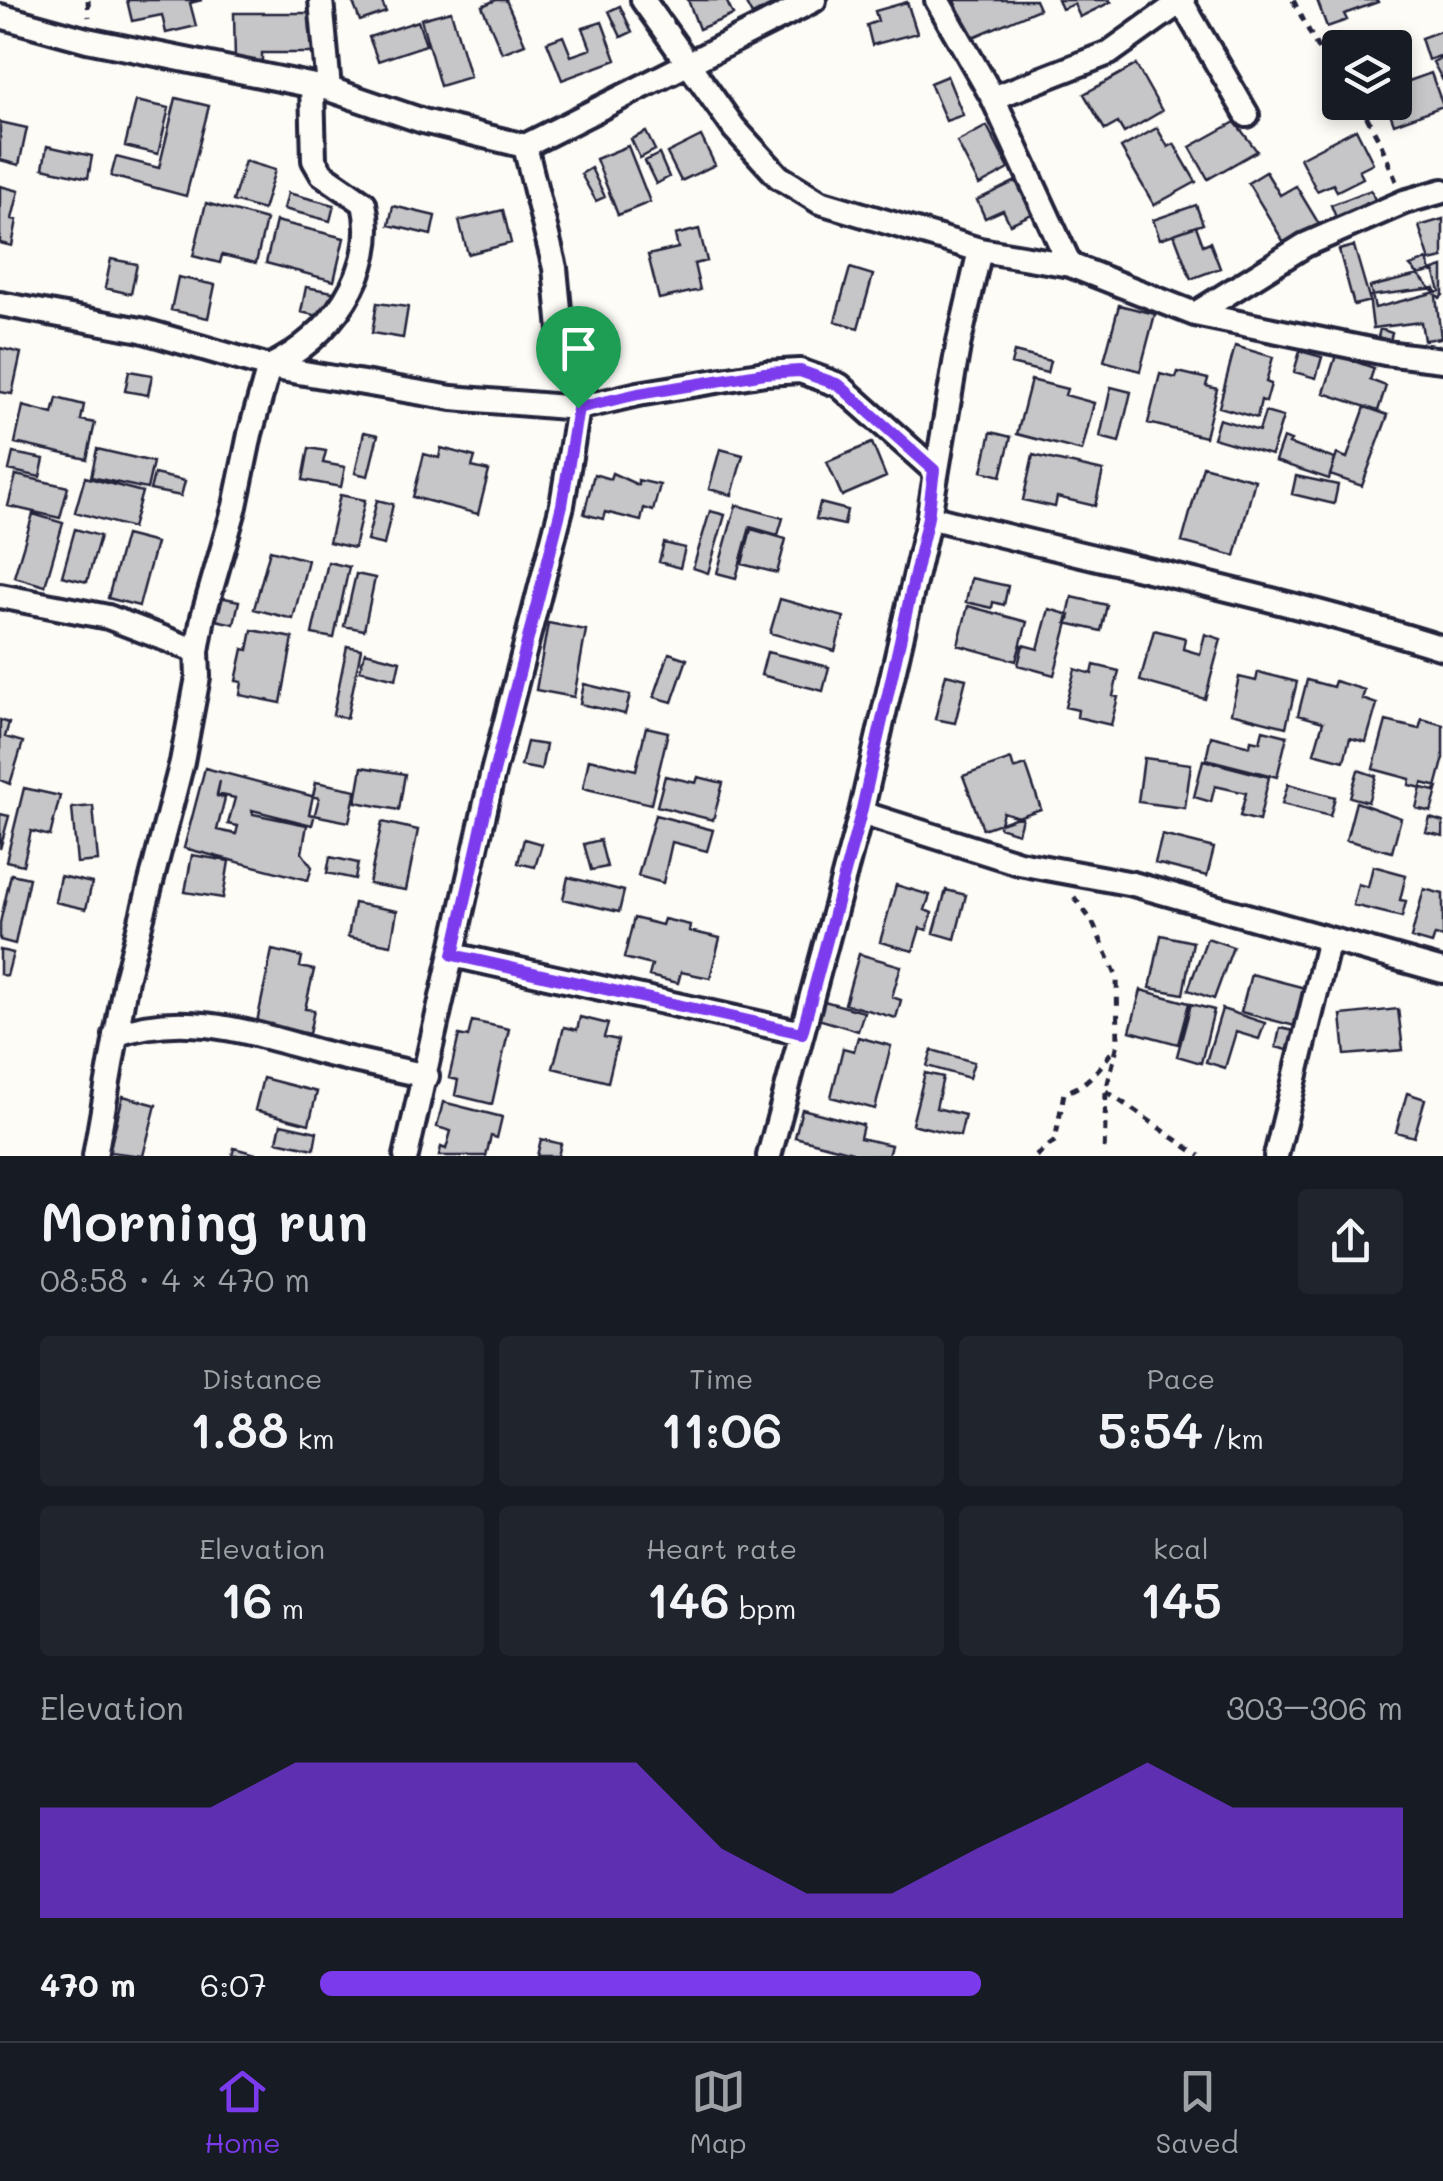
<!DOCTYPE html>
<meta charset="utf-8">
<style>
:root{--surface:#171b24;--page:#20242c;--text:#f1f3f6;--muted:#9ea1a6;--line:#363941;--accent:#7c3aed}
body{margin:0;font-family:Mali,sans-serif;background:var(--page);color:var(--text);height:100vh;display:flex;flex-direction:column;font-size:38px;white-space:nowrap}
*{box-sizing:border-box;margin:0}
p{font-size:32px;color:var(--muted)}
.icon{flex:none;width:55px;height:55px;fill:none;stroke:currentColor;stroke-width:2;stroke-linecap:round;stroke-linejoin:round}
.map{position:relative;height:1156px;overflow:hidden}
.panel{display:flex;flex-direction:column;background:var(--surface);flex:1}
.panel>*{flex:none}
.fabs{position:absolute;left:1322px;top:30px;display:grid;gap:20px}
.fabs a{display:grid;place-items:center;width:90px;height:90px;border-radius:10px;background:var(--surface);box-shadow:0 5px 15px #0003;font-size:50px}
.pin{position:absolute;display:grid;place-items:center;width:85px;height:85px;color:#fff;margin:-102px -42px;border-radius:50% 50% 50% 0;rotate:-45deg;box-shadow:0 0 10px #0007}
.pin .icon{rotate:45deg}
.round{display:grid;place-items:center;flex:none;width:105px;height:105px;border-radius:10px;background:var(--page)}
.headline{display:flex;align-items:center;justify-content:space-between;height:170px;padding:0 40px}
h1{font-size:55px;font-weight:600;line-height:75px}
.metrics{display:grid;grid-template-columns:repeat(3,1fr);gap:15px;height:170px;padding:10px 40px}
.metrics div{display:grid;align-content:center;border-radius:10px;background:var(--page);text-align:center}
.metrics b{font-size:50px;font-weight:600}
.metrics small{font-size:28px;font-weight:400}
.metrics p{font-size:28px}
.chart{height:280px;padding:20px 40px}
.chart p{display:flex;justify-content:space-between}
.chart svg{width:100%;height:180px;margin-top:10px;fill:var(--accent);opacity:.7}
ul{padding:0 40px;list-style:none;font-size:32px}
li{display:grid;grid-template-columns:160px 120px 1fr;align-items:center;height:75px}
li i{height:25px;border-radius:12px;background:var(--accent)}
.tabs{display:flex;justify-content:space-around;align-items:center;height:140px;border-top:2px solid var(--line);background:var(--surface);font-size:28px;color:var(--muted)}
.tabs a{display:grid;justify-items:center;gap:5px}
.tabs .on{color:var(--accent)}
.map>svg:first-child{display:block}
.building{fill:#c6c6c8;stroke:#22223b;stroke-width:2.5;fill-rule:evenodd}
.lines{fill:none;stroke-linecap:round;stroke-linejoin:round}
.minor-casing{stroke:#22223b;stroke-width:30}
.path{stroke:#22223b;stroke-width:5;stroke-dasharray:8 8;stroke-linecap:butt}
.minor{stroke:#fdfcf7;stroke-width:22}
.route-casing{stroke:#fff;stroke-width:20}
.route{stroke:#7c3aed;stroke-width:12}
</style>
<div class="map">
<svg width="1443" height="1156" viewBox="0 0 1443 1156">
<rect width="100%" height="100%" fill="#fdfcf7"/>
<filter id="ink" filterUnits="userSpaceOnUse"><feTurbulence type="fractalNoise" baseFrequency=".01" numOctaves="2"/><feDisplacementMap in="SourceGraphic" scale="20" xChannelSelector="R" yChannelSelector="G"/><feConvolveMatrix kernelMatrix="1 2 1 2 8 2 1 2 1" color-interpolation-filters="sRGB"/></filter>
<g filter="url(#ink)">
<path class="building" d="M127 0H202L190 3 196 26 166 33 162 15 132 21Z
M352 0H381L386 12 360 21Z
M496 0H506L525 44 502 53 482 6Z
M688 0H726L733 15 699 29Z
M744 0H781L752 15Z
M954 0H1035L1039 9 971 38Z
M1058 0H1109L1111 2 1080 17 1074 4 1062 9Z
M1317 0H1377L1378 2 1344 14 1347 20 1327 27Z
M907 2 917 33 872 45 867 25 878 21 875 11Z
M620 6 632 32 621 37 609 11Z
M451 11 470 77 440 86 421 19Z
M234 13H314V53H262V61H235Z
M418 21 426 45 378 61 369 37Z
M602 22 616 60 562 80 547 42 563 36 571 56 591 49 583 28Z
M1443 30V55L1428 60 1421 38Z
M1443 57V81L1433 62Z
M1136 65 1162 111 1124 133 1118 123 1105 130 1084 94Z
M1431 73 1443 106 1394 124 1386 102H1395V86Z
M947 76 963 115 946 121 930 83Z
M176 98 209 106 186 196 111 176 116 157 159 168Z
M136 101 169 108 158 154 125 146Z
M0 122 27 128 19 165 0 160Z
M1235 122 1257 151 1208 179 1190 147Z
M987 126 1009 169 979 185 957 142Z
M1157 128 1168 147 1174 144 1196 182 1154 205 1121 148Z
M1356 129 1373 163 1359 170 1363 178 1337 191 1333 184 1317 191 1300 158Z
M646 132 655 150 640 158 631 139Z
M701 136 715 165 681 181 667 153Z
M47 146 92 156 88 178 43 168Z
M628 146 650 202 618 215 596 159Z
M659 154 669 177 656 184 645 161Z
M245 161 275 170 263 210 233 201Z
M591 168 605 197 596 201 581 174Z
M1266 172 1280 195 1296 186 1319 224 1285 244 1248 183Z
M1016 181 1032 214 1010 224 1003 210 985 218 977 200Z
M0 186 19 191 12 219 17 220 12 246 0 243Z
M1371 190 1379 210 1339 225 1331 205Z
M288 193 334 205 330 221 284 209Z
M206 203 266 220 256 263 222 255 220 263 193 256Z
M1196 205 1203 224 1160 239 1153 220Z
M393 206 435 216 431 235 389 225Z
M503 210 511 243 468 254 459 221Z
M1443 219V258L1430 261 1419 226Z
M276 221 344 238 334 281 266 263Z
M1196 226 1203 245 1210 242 1220 268 1191 279 1174 234Z
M699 229 707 261 694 264 700 290 659 299 648 255 678 248 675 235Z
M1354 246 1370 301 1354 305 1339 250Z
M111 259 137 264 131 294 105 288Z
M1427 260 1431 271 1443 267V295L1440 298 1410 266Z
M850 268 873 275 858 328 835 321Z
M1434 271 1440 291 1375 308 1370 287Z
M178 277 215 285 208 318 171 310Z
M306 287 333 292 327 318 301 312Z
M1435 288 1441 338 1424 340 1421 322 1373 328 1369 296Z
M377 303 408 307 403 338 372 333Z
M1119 305 1155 314 1140 371 1104 361Z
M1380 329 1392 333 1390 341 1378 337Z
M1235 346 1273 357 1266 382 1271 384 1266 402 1261 400 1257 418 1219 407Z
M0 348 21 353 12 394 0 392Z
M1300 351 1322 357 1316 378 1294 372Z
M1014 352 1050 361 1047 373 1011 364Z
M1336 355 1374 368 1370 380 1386 386 1378 411 1324 393Z
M129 371 152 375 148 395 125 391Z
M1178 372 1208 379 1206 386 1217 389 1205 437 1148 423 1160 374 1176 378Z
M1031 380 1067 389 1065 395 1094 403 1082 451 1017 434Z
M1111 387 1131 392 1119 442 1100 437Z
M57 398 84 405 81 420 95 423 87 459 15 443 23 406 53 414Z
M1365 407 1388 415 1362 486 1330 475 1337 454 1347 458Z
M1265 412 1283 417 1271 455 1213 438 1219 419 1259 431Z
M364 432 378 435 368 476 355 473Z
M991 432 1011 437 1001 476 982 471Z
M1283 438 1291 441 1289 444 1335 459 1329 479 1275 461Z
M872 443 886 477 842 496 827 462Z
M309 448 326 451 323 463 345 467 341 487 303 480Z
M441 448 475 457 472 467 489 471 478 514 413 497 424 454 439 458Z
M97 449 153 462 147 489 91 477Z
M720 449 743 455 732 495 709 489Z
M13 453 44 459 40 477 9 470Z
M1033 455 1103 471 1095 506 1057 497 1055 507 1023 500Z
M1203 466 1255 480 1235 556 1182 542Z
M612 473 638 485V480L660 485 653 511 644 508 641 521 605 512 603 519 584 514 594 474 610 479Z
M154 474 185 481 181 496 150 490Z
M16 475 68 487 60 518 8 506Z
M1296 476 1338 485 1334 504 1292 494Z
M85 477 142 492 132 528 75 512Z
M340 495 365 500 354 548 329 542Z
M377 500 393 504 384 545 367 541Z
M820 503 847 510 844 525 816 519Z
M736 505 783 518 778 535 750 527 736 578 717 573Z
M710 511 725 515 708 573 693 568Z
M33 514 63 523 45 586 14 577Z
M75 529 100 536 87 582 62 576Z
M751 529 786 539 777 573 742 564Z
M125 535 156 543 139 606 108 598Z
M664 543 685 548 680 568 659 562Z
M270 550 308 560 293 619 254 609Z
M328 562 349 567 334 638 312 634Z
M356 574 375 578 364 630 344 626Z
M971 578 1008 586 1004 605 993 602 992 608 966 602Z
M215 596 239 601 234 624 211 619Z
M1072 597 1107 605 1101 631 1066 623Z
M780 599 844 617 835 651 770 633Z
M968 606 1027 622 1016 661 958 645Z
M1049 609 1070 615 1054 675 1018 665 1023 645 1038 649Z
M548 623 586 630 574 697 536 690Z
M252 630 293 638 281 703 240 695 242 682 236 681 243 649 248 650Z
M1154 630 1185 638 1183 649 1200 654 1205 634 1221 639 1205 699 1140 681Z
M347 646 361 649 347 718 333 715Z
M365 652 400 661 396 679 360 670Z
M767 652 829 667 823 691 761 675Z
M669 653 687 659 672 702 654 697Z
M1094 665 1119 671 1113 696 1118 697 1111 725 1077 717 1078 710 1065 707 1075 669 1092 674Z
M1258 672 1297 682 1286 727 1231 713 1239 677 1256 681Z
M946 674 966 679 955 723 935 719Z
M1307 680 1333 687 1335 681 1365 690 1362 699 1377 704 1366 742 1350 738 1344 761 1314 753 1323 722 1298 715Z
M584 684 630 695 625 714 580 704Z
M1422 719 1443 725V761L1435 791 1409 785 1410 779 1373 769 1386 721 1419 729Z
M0 720 9 723 5 737 23 742 10 784 0 780Z
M646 727 668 732 651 804 583 788 589 759 636 770Z
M1263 730 1287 736 1277 777 1206 759 1211 736 1250 746 1251 740 1260 742Z
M527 742 546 745 541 770 521 766Z
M1144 758 1191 764 1185 808 1138 802Z
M1011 759 1014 769 1026 765 1041 809 983 829 963 776Z
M1203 760 1269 777 1259 821 1240 816 1246 793 1215 786 1211 802 1194 797Z
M362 767 405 774 399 810 356 802Z
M205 768 319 798 312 825 252 810 253 814 307 825 302 853 312 867 308 880 184 848ZM220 781 217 794 235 798 228 824 238 826 236 834 217 830 225 798 217 796Z
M1358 770 1376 776 1368 802 1350 797Z
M665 776 696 783 698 777 723 783 713 820 657 806Z
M316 782 356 790 349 822 309 814Z
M1422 783 1438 787 1431 812 1416 808Z
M1288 784 1335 797 1330 816 1282 804Z
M24 788 60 796 50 836 31 831 23 865 6 861Z
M1356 802 1401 818 1392 852 1346 840Z
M93 806 98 861 77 863 72 808Z
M1003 812 1022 818 1018 833 999 827Z
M0 814 9 816 0 849Z
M655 815 713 830 707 851 672 842 663 883 638 876Z
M1430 818 1443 822V836L1426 832Z
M382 822 418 830 406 890 369 884Z
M1162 835 1214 848 1207 876 1155 863Z
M524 839 542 844 535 867 518 863Z
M600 840 607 867 591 870 584 844Z
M192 855 229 861 223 898 185 892Z
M330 857 358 863 355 879 327 873Z
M1373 866 1406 875 1400 900 1406 901 1402 917 1353 905 1358 884 1368 887Z
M11 874 29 878 15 944 0 940V923Z
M60 876 92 883 86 909 55 902Z
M568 877 624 891 619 912 563 899Z
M896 885 930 895 925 910 932 913 927 930 920 928 913 951 880 942Z
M1424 889 1443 894V937L1435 935 1432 944 1411 938Z
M946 890 966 895 955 939 934 933Z
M354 903 397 911 391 945 348 937Z
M634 918 662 925 664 919 690 925 689 931 720 938 710 978 681 972 678 983 649 976 652 965 624 958Z
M1161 935 1193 942 1183 994 1150 988Z
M1207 938 1233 947 1214 999 1188 990Z
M0 950 13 953 7 976 0 974Z
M272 950 302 957 300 967 314 970 305 1009 314 1010 309 1034 257 1022Z
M859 954 901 966 892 997 901 1000 896 1018 845 1004Z
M1251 974 1305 988 1295 1026 1241 1012Z
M1141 990 1189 1003 1178 1044 1130 1031Z
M824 1001 864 1012 858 1031 818 1019Z
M1191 1004 1214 1010 1201 1063 1177 1056Z
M1222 1009 1265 1023 1259 1039 1236 1032 1225 1068 1206 1062Z
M1398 1009 1403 1050 1345 1055 1341 1015Z
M580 1017 608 1024 604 1037 618 1040 608 1082 553 1068 564 1027 577 1030Z
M472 1021 509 1029 492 1104 455 1095 458 1080 449 1078 459 1035 468 1037Z
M1280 1028 1299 1032 1295 1052 1276 1047Z
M858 1037 891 1046 875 1109 831 1097 843 1048 854 1051Z
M932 1050 974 1062 969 1078 927 1066Z
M925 1073 943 1077 936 1108 965 1115 960 1136 912 1124Z
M263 1078 317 1092 309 1124 255 1110Z
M1407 1093 1425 1099 1414 1137 1396 1132Z
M123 1096 156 1105 143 1156 109 1152Z
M443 1102 502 1117 497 1138 491 1136 486 1156H439L441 1147 446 1149 451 1131 437 1127Z
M802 1109 863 1125 860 1138 891 1145 888 1156H851L852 1152 795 1137Z
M281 1124 317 1132 314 1149 277 1141Z
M541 1139 561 1144 558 1156H537Z
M234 1148 263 1156H232Z"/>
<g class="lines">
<defs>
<path id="minor" d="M321 0 329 89
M643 0 734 128 779 177 820 202 980 250 1070 265 1195 314 1385 353 1443 360
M937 0 993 98 1070 265
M1181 1 1247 115
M0 16 87 40 329 89 423 121 525 146 814 0
M993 98 1109 53 1183 0
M0 304 141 330 269 367 452 398 578 408 638 394 765 373 800 371 839 385 934 470
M1195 314 1305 245 1404 202 1443 191
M929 517C1100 561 1274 595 1443 648
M0 596 108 617 197 651
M861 813 1019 863 1133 884 1443 971
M453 955 802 1033
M115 1035C185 1009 252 1033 320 1052 355 1061 391 1068 427 1076
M95 1156 126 979 182 762 198 677 197 651 203 617 235 506 250 434 269 367C329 339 380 271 364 203L322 174 314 160 312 86
M406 1156 493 772 562 505 578 408 561 330 555 268 525 146
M769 1156 861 813 929 517 958 346 980 250
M1276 1156 1329 939"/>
</defs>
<use href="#minor" class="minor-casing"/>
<path class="path" d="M88 0 89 17
M1293 0 1328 68 1340 80
M1359 102 1380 142 1396 181
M1074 897 1092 921 1117 977 1118 1043 1106 1091 1104 1156
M1106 1091 1200 1156
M1036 1156 1055 1141 1064 1093C1089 1085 1101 1066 1116 1046"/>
<use href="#minor" class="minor"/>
</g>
</g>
<g class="lines" filter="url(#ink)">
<defs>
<path id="route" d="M800 371 839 385 934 470 928 517 861 813 802 1033 453 955 494 772 562 505 578 408 638 394 765 373Z"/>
</defs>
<use href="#route" class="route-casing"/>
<use href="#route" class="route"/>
</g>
</svg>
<div class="fabs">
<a><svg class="icon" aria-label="layers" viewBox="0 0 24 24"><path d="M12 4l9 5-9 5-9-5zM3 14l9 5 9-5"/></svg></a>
</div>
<div class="pin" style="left:578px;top:408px;background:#1e9e55"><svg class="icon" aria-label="arrive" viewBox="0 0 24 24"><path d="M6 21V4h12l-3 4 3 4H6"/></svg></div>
</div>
<section class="panel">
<div class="headline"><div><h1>Morning run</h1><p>08:58 · 4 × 470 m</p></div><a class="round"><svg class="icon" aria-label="share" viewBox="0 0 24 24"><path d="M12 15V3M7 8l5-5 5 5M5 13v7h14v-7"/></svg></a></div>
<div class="metrics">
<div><p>Distance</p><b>1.88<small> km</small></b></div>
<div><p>Time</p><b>11:06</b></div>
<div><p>Pace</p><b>5:54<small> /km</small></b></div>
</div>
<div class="metrics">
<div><p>Elevation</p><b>16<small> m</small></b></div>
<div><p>Heart rate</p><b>146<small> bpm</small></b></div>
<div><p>kcal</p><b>145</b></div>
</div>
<div class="chart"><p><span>Elevation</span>303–306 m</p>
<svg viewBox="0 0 160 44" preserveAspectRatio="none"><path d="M0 44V17L10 17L20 17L30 6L40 6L50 6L60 6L70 6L80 27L90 38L100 38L110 27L120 17L130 6L140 17L150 17L160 17V44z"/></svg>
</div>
<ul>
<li><b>470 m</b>6:07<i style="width:61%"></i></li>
</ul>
</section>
<nav class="tabs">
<a class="on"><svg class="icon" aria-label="home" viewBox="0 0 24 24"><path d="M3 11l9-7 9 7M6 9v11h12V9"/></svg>Home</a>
<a><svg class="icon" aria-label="map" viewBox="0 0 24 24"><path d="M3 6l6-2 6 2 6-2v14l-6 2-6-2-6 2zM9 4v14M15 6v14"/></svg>Map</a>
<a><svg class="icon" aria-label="saved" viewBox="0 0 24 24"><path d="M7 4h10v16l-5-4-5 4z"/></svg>Saved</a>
</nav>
